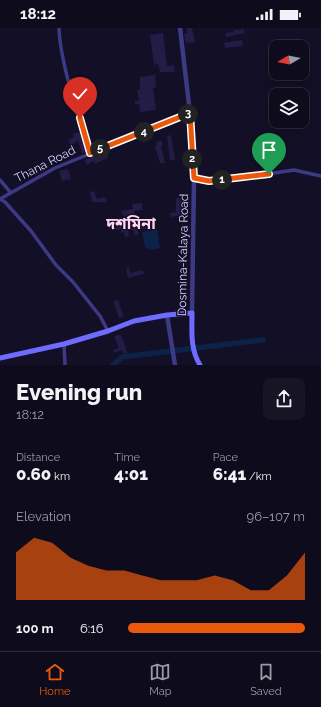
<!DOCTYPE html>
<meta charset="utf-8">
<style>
:root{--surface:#0e0b1c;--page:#171425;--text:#f1f3f6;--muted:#9b9ba3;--line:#2e2b3b;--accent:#ea580c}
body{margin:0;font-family:Raleway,"Noto Sans Bengali",sans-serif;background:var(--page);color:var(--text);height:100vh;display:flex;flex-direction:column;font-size:15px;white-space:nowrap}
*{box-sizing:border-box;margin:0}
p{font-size:13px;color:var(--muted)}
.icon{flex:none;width:22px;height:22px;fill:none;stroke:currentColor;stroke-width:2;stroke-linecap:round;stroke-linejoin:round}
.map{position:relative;height:337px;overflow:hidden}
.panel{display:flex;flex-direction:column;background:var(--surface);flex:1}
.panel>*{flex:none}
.needle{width:26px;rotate:260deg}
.fabs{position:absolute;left:269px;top:12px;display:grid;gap:8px}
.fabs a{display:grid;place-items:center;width:40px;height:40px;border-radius:8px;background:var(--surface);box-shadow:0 2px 10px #0003,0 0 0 1px var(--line);font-size:20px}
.pin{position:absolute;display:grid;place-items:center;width:34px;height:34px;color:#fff;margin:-41px -17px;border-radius:50% 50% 50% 0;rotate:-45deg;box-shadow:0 0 4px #0007}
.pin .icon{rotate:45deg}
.km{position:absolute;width:20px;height:20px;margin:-10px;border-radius:50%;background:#222;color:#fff;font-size:11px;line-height:20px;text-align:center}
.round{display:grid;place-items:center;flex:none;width:42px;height:42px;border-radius:8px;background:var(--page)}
.summary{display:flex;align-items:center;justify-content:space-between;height:68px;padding:0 16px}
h1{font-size:22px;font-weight:800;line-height:30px}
.stats{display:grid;grid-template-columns:repeat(3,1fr);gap:6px;height:68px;padding:4px 16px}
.stats div{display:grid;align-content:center}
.stats b{font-size:17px;font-weight:800}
.stats small{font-size:11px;font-weight:400}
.stats p{font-size:11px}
.chart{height:112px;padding:8px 16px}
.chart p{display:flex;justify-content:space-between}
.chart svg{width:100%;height:72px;margin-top:4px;fill:var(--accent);opacity:.7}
ul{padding:0 16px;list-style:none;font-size:13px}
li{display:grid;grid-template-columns:64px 48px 1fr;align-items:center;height:30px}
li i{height:10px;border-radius:5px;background:var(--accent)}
.status{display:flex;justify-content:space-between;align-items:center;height:28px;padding:0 20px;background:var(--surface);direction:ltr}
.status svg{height:11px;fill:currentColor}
.dock{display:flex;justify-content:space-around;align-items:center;height:56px;border-top:1px solid var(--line);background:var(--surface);font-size:11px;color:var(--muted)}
.dock a{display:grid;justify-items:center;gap:2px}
.dock .current{color:var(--accent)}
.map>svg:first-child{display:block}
.water{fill:#0c2248}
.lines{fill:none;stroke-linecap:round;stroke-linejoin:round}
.river{stroke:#0c2248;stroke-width:5.5}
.building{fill:#241b47}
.minor{stroke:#3d3a85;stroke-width:3.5}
.tertiary{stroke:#3d3a85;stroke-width:4.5}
.secondary{stroke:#6f6bff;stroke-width:5}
.route-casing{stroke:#fff;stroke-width:8}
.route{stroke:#ea580c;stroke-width:5}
.labels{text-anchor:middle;stroke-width:3;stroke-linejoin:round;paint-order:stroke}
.street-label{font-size:12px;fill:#d9d4ff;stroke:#130f26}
.district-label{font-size:16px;font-weight:bold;fill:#ffd6f0;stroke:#130f26}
</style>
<div class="status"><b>18:12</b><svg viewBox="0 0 49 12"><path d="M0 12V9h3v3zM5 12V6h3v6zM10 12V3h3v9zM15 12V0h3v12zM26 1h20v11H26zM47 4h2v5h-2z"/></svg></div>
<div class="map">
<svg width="321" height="337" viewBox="0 0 321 337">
<rect width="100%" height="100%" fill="#130f26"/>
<path class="water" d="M157 201 160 220 152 222 145 219 142 204Z"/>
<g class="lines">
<path class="river" d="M113 337 122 329 263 312"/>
</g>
<path class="building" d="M187 0H192L195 14 186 15 184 6 187 5Z
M244 1 245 5 226 9 225 5 234 4 233 2Z
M163 5 167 38 174 37 175 44H160L158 36 154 37 150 7Z
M242 12 243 18 225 20 224 15Z
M155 47 156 59 153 60 156 82 140 84 139 76H135V73L139 72 137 62H140V49Z
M80 104 87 123 82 126 78 113 70 118 68 112 74 109 73 106Z
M171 107 175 132H170L167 108Z
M162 113V118H161L165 135H160L155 118H157L156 114Z
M106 123 108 130 95 136 94 133 87 137 84 132Z
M68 141 71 151 62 153 59 143Z
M94 163 97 171 105 169 107 174H92L90 164Z
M176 170H180L181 172 182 187 171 189 170 185 176 184Z
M142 175V182L134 183 135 190 125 192 124 186 122 187 121 183 133 181 132 176Z
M124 193 125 201 153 195 154 198 138 202V207H134V202L128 203 129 208 125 209 124 204 121 205V201L116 202 115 199 121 198V194Z
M129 239 130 245 143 242 144 246 128 250 126 240Z
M118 272 124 289 119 290 113 273Z
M118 307H121L124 314 127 325 124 326 122 322 114 325 113 322 119 320 114 308Z"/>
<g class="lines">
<path class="minor" d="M59 0C60 33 79 93 91 125
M194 150 209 153 227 152 294 142 321 148
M0 152 11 165
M0 171 55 140 190 85
M0 171 5 174 31 203 56 237 73 254 100 288 108 303
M64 316 65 337"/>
<path class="tertiary" d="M180 0 190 85 194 150 192 285
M167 287 175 337"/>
<path class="secondary" d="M0 330 64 316 108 303 134 293 167 287 192 285C192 303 190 321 200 337"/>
</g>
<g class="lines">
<defs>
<path id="route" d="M80 90 90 125 190 85 194 150 209 153 269 146"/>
</defs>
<use href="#route" class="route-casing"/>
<use href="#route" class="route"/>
</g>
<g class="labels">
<g class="street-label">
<text transform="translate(45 136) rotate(-27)" y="4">Thana Road</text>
<text transform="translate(183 227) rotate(-89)" y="4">Dosmina-Kalaya Road</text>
</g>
<g class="district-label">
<text x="131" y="201">দশমিনা</text>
</g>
</g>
</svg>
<div class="fabs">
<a><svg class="needle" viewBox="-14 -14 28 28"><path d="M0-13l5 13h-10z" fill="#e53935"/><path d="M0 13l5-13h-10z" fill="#9b9ba3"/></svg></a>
<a><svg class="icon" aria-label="layers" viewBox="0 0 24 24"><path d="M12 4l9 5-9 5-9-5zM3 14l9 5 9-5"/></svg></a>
</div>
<div class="pin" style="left:269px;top:146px;background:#1e9e55"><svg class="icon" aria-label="arrive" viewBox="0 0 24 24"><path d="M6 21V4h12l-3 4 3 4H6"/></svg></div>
<div class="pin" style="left:80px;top:90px;background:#d93025"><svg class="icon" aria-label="check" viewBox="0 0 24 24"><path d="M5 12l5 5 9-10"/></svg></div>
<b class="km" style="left:222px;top:152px">1</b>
<b class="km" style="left:192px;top:131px">2</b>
<b class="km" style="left:188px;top:86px">3</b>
<b class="km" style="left:144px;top:104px">4</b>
<b class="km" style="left:100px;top:121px">5</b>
</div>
<section class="panel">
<div class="summary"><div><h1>Evening run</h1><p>18:12</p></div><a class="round"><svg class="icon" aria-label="share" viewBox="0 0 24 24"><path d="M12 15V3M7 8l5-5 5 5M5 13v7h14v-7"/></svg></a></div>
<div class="stats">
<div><p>Distance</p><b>0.60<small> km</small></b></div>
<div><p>Time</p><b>4:01</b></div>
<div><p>Pace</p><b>6:41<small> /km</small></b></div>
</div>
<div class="chart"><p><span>Elevation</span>96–107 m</p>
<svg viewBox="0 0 160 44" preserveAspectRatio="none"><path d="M0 44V15L10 6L20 9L30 18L40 23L50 26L60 26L70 29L80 32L90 32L100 32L110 29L120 32L130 38L140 38L150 29L160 15V44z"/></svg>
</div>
<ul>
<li><b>100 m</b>6:16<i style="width:100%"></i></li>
</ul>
</section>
<nav class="dock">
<a class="current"><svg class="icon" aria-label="home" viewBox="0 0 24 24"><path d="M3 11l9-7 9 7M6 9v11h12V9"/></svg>Home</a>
<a><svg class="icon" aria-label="map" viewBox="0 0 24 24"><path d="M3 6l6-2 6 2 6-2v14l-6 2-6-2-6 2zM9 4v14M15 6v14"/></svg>Map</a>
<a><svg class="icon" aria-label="saved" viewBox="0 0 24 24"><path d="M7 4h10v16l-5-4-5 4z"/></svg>Saved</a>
</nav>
